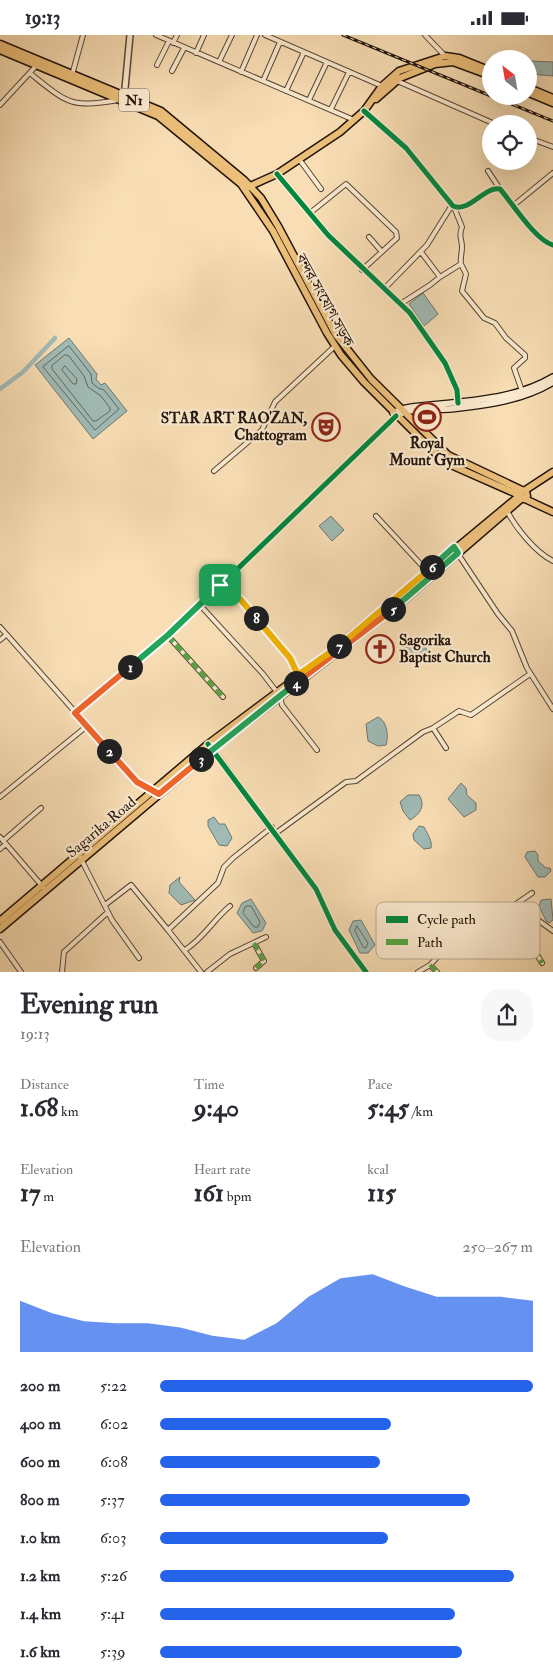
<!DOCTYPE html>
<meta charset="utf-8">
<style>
:root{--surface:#fff;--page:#f7f7f7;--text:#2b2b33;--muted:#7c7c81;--accent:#2563eb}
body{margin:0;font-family:"IM FELL Double Pica","Noto Serif Bengali",serif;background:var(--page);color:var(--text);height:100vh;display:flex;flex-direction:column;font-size:19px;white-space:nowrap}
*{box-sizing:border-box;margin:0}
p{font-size:16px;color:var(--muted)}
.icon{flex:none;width:28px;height:28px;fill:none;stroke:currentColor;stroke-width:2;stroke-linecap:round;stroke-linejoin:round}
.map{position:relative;height:937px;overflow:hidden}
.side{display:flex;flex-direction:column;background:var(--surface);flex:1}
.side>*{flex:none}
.needle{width:32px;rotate:329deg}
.buttons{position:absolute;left:482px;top:15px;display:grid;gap:10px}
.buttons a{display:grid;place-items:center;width:55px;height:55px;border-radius:50%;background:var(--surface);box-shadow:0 5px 20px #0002;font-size:25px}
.pin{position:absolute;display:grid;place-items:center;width:42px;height:42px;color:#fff;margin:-21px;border-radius:10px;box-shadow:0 2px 8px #0006}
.km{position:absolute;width:25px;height:25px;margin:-12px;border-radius:50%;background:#222;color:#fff;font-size:14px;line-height:25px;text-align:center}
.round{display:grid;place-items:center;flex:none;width:52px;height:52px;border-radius:20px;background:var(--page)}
.summary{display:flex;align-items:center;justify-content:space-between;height:85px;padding:0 20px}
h1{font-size:28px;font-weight:700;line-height:38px}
.metrics{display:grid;grid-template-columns:repeat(3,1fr);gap:8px;height:85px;padding:5px 20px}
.metrics div{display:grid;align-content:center}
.metrics b{font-size:25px;font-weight:700}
.metrics small{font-size:14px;font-weight:400}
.metrics p{font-size:14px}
.chart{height:140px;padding:10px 20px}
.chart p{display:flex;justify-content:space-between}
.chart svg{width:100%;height:90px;margin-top:5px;fill:var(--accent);opacity:.7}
ul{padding:0 20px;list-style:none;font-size:16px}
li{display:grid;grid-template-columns:80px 60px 1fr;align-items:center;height:38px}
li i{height:12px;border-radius:6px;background:var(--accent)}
.status{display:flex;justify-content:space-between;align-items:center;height:35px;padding:0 25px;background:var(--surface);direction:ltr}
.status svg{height:14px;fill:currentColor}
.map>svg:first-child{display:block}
.water{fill:#a0bbb6;stroke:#6d7872}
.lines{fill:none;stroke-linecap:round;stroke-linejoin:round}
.shore{stroke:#606760;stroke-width:1}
.canal{stroke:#a0bbb6;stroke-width:4.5}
.minor-casing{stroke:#574636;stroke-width:6}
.tertiary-casing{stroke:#574636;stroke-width:8}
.secondary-casing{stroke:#21130b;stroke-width:8}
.primary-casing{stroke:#21130b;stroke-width:9}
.trunk-casing{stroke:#21130b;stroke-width:9}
.minor{stroke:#fbeacf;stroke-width:4}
.tertiary{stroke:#fbeacf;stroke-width:5}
.secondary{stroke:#fbeacf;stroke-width:5.5}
.primary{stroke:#ecbf7a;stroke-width:6}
.trunk{stroke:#ecbf7a;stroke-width:6}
.rail-casing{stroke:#21130b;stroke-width:3}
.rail{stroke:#fbeacf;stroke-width:1;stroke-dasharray:4;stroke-linecap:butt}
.quiet{stroke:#52a841;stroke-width:4;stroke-dasharray:8 4;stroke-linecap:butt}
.cycleway-casing{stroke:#fbeacf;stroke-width:8}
.cycleway{stroke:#00873e;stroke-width:5}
.split-1-casing{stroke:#fff;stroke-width:10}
.split-2-casing{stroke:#fff;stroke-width:10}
.split-3-casing{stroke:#fff;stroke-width:10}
.split-4-casing{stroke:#fff;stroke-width:10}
.split-5-casing{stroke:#fff;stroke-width:10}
.split-6-casing{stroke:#fff;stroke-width:10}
.split-7-casing{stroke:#fff;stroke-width:10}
.split-8-casing{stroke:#fff;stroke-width:10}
.split-9-casing{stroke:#fff;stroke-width:10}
.split-1{stroke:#22a559;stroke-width:6}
.split-2{stroke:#f0652b;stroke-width:6}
.split-3{stroke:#f0652b;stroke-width:6}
.split-4{stroke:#22a559;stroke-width:6}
.split-5{stroke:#f0652b;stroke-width:6}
.split-6{stroke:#22a559;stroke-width:6}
.split-7{stroke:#f5b400;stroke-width:6}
.split-8{stroke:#f5b400;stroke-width:6}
.split-9{stroke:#f5b400;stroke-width:6}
.labels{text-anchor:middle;stroke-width:4.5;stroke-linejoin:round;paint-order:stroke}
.shield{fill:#fbeacf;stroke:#625446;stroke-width:1}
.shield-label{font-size:14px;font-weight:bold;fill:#21130b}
.street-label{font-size:15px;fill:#21130b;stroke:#fbeacf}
.poi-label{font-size:15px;font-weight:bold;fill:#21130b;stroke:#fbeacf;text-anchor:end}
.key{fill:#fbeacf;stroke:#baaa94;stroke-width:1}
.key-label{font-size:14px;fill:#21130b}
</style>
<div class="status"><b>19:13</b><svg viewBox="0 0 49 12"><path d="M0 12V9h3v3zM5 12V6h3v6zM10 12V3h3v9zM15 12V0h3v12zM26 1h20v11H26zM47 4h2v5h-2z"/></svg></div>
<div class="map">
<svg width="553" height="937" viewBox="0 0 553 937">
<rect width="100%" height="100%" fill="#f9deb5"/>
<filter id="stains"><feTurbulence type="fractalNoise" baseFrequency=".004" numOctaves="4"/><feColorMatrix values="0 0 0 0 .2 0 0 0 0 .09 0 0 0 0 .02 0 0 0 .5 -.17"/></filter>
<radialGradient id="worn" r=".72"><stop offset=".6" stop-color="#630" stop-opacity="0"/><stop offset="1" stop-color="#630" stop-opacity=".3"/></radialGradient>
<path class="water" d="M529 26 553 27V41L529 39Z
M423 258 438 279 424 291 409 269Z
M69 303 97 339 96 344 101 350 105 348 127 376 93 404 35 330Z
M331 481 344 495 332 506 319 491Z
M420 603 430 621 415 631 404 614Z
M378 682C387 686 389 701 386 710L378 711 368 706 366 689Z
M461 748 466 753 467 760 476 768V775L464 782 448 764Z
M408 760H419C426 771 420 779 410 785L403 776 400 767Z
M214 782 219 789H225L232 803 227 811 219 810 208 791V785Z
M419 791 424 792C427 798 433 807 431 813L424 814 414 805 413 799Z
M535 816 538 820V826L546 833H550L551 836 545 842H538L525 822 527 817Z
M180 842 179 847 195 865 181 870 169 858 170 850Z
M251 864 266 888 262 896 253 898 237 878 242 868Z
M551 864 553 885 549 888 546 886 539 871 541 865Z
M361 885 375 910 368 918H360L349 895 353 886Z"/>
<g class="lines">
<path class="shore" d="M69 311 91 339 92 348 98 353 104 355 119 374 95 395 43 332Z
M65 320 69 321 84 341 88 352 101 361 110 373V376L96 386H93L52 334V331Z
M65 331 77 344 76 349H73L62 335Z
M246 871H251L260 887 258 892H254L243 878Z
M432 890 443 905 442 908 435 909 425 898 426 894Z
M357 891 368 908 366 913 363 912 355 896Z"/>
<path class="canal" d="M0 354 23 337 55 303"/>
<defs>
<path id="minor" d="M156 0 354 85
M265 0 382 51
M425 0 446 22
M173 8 177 0
M196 18 204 0
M219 27 232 0
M157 30 169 6
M172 36 184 13
M241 37 257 0
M31 39C66 67 71 74 118 65
M72 40 83 0
M395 45 495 89
M263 46 280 7
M286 56 304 17
M309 65 327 27
M0 70 36 31
M331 74 349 37
M364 76 406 113 453 171C470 178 484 151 500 154 513 169 535 205 553 210
M529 103 553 112
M299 124 321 154
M488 136 500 154
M277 139 328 200 410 278 445 328 457 355 458 368
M514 170 553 138
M310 178 346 149 396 197 397 203 362 235
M369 202 382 217
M421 217 440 242 461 229C460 222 462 219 462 212 462 203 458 202 462 192L454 172
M461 229 466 239 462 256 484 283 495 288 506 303 525 320V323L514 333 522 356
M385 253 427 210 452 170
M402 268 430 250 440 242
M214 436 262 395 275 367 335 311
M507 476C516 493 535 517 553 526
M376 481 427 536
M458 519 498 579 512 596 527 633 553 674
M220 550C243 559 288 618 298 640
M200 570 263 639 280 661 282 670 317 715
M0 592 137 747 154 755
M168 601 223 662
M0 605 6 600
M75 678 168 601 396 381
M446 713 433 693 459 676 471 680 530 639
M213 714 316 854 335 895 366 937
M0 762 87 691
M276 798 346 747 356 746 423 697 433 693
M0 802 43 852
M3 806 41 773
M0 814 6 809
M79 820 112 885 139 923
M105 870 131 850 168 895 218 848 224 832 233 823 272 792
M439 876 460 906
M506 876 532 858
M522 894 542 928
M168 895 201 937
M0 907 21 937
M254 908 264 926 256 933
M185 915C204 903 213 885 230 871
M430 930 437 937
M62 937 64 917 108 877
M207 937 230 919 266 902
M418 937 430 930 445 914 472 901 506 876 522 894 538 885 553 896"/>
<path id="tertiary" d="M124 64 130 0"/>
<path id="secondary" d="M393 378C408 370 426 371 442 369 481 365 519 362 553 342
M396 381C412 372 432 375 449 374 485 370 522 366 553 347"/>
<path id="primary" d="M524 456 553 437
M0 886 208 709 332 616 519 461
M0 894 213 714 403 566 521 464"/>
<path id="trunk" d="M0 9 161 76 244 145 261 163 278 191 336 300 371 344 448 420 526 457 527 461 524 464 519 461 522 456
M0 15 158 81 241 149 273 196 327 298 341 320 364 347 444 427 519 460
M529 53 553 63
M529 58 553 68
M376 64 400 43 435 29 453 27 491 41
M248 152 277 139 340 97 364 76 382 51 399 36 445 21 459 23 491 36
M525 464 553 477"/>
</defs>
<use href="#minor" class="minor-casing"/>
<use href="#tertiary" class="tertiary-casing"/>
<use href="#secondary" class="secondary-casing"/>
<use href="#primary" class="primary-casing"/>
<use href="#trunk" class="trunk-casing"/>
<use href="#minor" class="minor"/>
<use href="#tertiary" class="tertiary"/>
<use href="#secondary" class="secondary"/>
<use href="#primary" class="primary"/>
<use href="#trunk" class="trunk"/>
<defs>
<path id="rail" d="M343 0 491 61
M492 61 553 86"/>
</defs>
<use href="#rail" class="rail-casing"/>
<use href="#rail" class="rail"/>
<path class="quiet" d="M168 601 223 662
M522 894 542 928
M254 908 264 926 256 933
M430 930 437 937"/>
<defs>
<path id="cycleway" d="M364 76 406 113 453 171C470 178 484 151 500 154 513 169 535 205 553 210
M277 139 328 200 410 278 445 328 457 355 458 368
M75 678 168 601 396 381
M208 709 316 854 335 895 366 937"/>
</defs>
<use href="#cycleway" class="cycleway-casing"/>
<use href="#cycleway" class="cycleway"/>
</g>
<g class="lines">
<defs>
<path id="split-1" d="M130 632 168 600 220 550"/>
<path id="split-2" d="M109 716 75 678 130 632"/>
<path id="split-3" d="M109 716 137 747 159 759 201 724"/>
<path id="split-4" d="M201 724 296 648"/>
<path id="split-5" d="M296 648 393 574"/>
<path id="split-6" d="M393 574 458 518 454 512 432 532"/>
<path id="split-7" d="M339 611 432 532"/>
<path id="split-8" d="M256 583 290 623 298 640 339 611"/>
<path id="split-9" d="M220 550 241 565 256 583"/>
</defs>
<use href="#split-1" class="split-1-casing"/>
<use href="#split-2" class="split-2-casing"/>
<use href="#split-3" class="split-3-casing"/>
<use href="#split-4" class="split-4-casing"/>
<use href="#split-5" class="split-5-casing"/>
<use href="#split-6" class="split-6-casing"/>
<use href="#split-7" class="split-7-casing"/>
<use href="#split-8" class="split-8-casing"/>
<use href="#split-9" class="split-9-casing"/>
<use href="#split-1" class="split-1"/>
<use href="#split-2" class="split-2"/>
<use href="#split-3" class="split-3"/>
<use href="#split-4" class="split-4"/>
<use href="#split-5" class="split-5"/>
<use href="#split-6" class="split-6"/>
<use href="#split-7" class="split-7"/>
<use href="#split-8" class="split-8"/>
<use href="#split-9" class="split-9"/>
</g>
<defs>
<symbol id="stadium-ring" viewBox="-11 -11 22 22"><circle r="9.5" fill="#fbeacf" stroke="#8f2418" stroke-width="1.5"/><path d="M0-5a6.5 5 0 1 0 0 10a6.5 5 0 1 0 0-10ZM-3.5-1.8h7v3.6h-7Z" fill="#8f2418"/></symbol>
<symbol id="theatre-ring" viewBox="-11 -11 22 22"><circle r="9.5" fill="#fbeacf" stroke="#8f2418" stroke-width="1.5"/><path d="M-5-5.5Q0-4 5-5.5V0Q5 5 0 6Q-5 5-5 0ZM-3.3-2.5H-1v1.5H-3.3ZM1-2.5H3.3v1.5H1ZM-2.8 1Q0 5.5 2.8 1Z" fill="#8f2418"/></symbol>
<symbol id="church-ring" viewBox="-11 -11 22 22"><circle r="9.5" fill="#fbeacf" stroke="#8f2418" stroke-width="1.5"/><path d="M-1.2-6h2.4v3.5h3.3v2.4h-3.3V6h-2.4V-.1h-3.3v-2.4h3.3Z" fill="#8f2418"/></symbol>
</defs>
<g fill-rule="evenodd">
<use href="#stadium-ring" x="411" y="366" width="32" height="32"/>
<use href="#theatre-ring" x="310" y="376" width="32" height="32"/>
<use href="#church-ring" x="364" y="598" width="32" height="32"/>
</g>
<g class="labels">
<rect class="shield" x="119" y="53.5" width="30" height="23" rx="4"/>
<g class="shield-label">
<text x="134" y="70">N1</text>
</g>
<g class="street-label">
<text transform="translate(325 265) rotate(61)" y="5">বন্দর সংযোগ সড়ক</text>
<text transform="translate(101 792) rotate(-40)" y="5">Sagarika Road</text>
</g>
<g class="poi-label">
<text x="307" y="388">STAR ART RAOZAN,<tspan x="307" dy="17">Chattogram</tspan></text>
<text x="427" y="413" text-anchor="middle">Royal<tspan x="427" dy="17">Mount Gym</tspan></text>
<text x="399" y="610" text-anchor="start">Sagorika<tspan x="399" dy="17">Baptist Church</tspan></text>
</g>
</g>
<rect x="376" y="867" width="164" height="57" rx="8" class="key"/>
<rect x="386" y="881" width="22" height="7" fill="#00873e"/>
<rect x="386" y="904" width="22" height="6" fill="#52a841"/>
<g class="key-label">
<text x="417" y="889">Cycle path</text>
<text x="417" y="912">Path</text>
</g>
<rect width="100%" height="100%" filter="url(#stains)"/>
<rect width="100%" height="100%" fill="url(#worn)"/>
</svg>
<div class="buttons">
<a><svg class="needle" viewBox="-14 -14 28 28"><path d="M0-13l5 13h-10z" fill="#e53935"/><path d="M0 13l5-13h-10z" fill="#7c7c81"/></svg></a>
<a><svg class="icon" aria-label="locate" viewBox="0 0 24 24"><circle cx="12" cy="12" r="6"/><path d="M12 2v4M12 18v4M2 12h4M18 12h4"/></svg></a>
</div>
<div class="pin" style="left:220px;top:550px;background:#1e9e55"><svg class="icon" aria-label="arrive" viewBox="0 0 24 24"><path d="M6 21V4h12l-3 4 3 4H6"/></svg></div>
<b class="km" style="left:130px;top:632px">1</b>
<b class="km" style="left:109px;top:716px">2</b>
<b class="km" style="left:201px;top:724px">3</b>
<b class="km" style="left:296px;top:648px">4</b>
<b class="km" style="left:393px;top:574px">5</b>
<b class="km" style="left:432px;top:532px">6</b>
<b class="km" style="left:339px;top:611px">7</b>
<b class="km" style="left:256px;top:583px">8</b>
</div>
<section class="side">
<div class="summary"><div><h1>Evening run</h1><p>19:13</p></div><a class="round"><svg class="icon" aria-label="share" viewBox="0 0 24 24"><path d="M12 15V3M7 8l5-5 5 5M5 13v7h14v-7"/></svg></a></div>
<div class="metrics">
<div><p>Distance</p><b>1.68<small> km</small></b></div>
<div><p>Time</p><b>9:40</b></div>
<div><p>Pace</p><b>5:45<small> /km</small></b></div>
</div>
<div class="metrics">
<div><p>Elevation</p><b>17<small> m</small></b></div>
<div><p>Heart rate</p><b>161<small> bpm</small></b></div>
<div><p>kcal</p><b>115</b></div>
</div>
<div class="chart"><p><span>Elevation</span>250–267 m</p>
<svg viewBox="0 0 160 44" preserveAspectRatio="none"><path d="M0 44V19L10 25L20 29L30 30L40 30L50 32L60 36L70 38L80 30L90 17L100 8L110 6L120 12L130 17L140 17L150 17L160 19V44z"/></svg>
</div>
<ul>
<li><b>200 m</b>5:22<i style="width:100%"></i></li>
<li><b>400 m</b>6:02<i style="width:62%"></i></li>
<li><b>600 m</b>6:08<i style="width:59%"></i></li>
<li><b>800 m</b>5:37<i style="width:83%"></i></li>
<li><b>1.0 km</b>6:03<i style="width:61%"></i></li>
<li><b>1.2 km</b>5:26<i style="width:95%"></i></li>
<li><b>1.4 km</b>5:41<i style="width:79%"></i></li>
<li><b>1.6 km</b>5:39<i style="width:81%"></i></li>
</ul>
</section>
